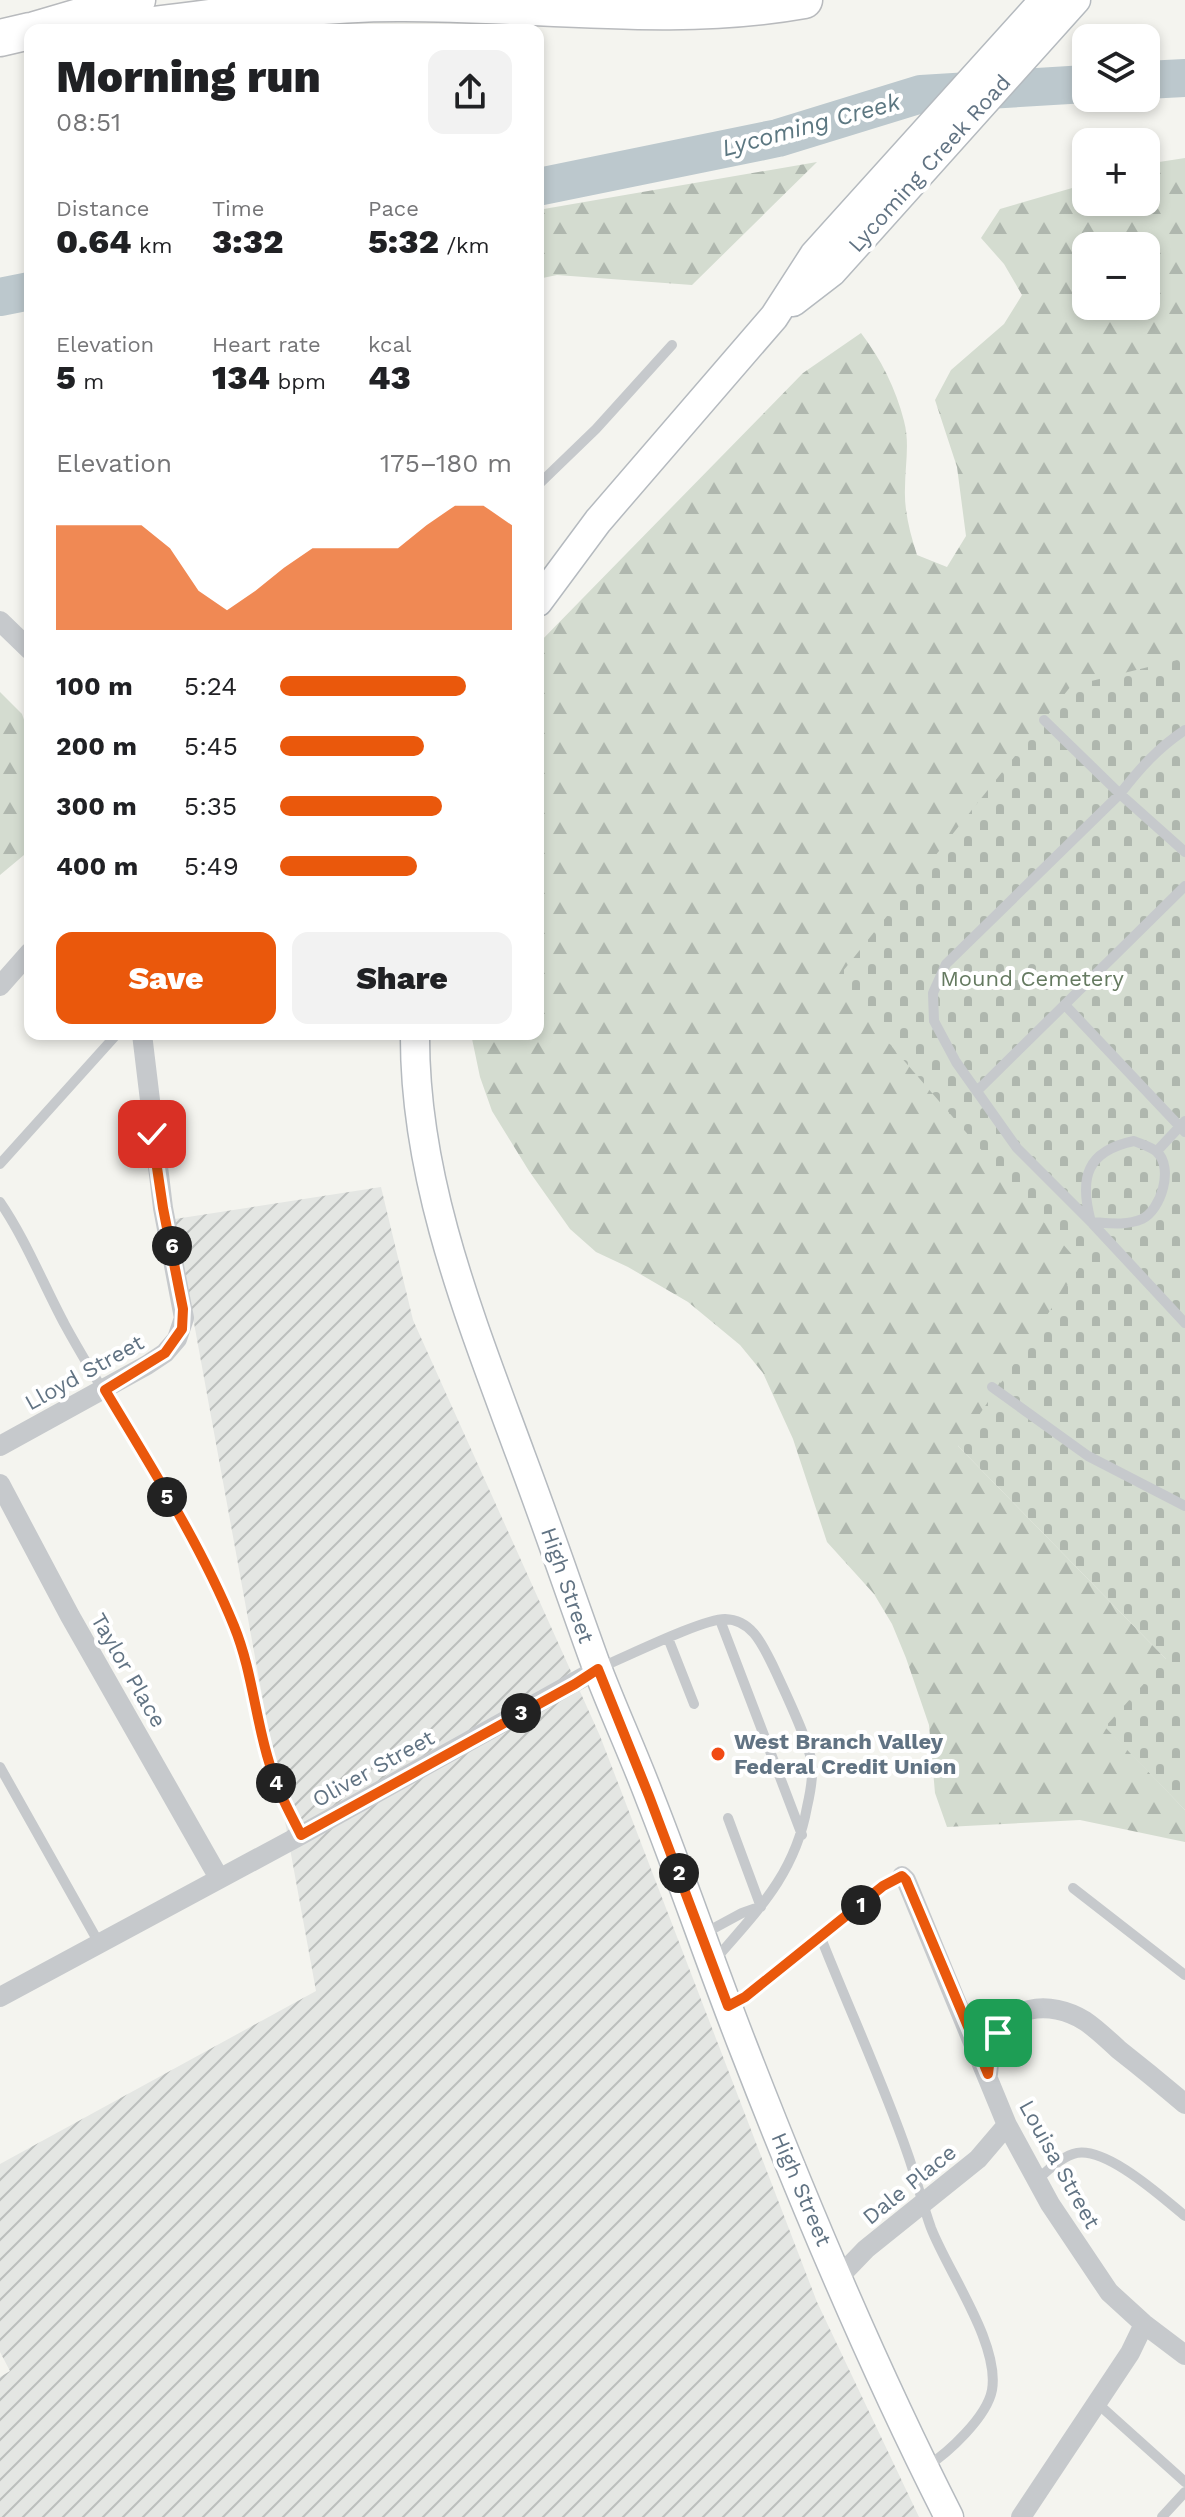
<!DOCTYPE html>
<meta charset="utf-8">
<style>
:root{--surface:#fff;--page:#f2f2f2;--text:#202124;--muted:#757577;--accent:#ea580c}
body{margin:0;font-family:"Work Sans",sans-serif;background:var(--page);color:var(--text);height:100vh;display:flex;flex-direction:column;font-size:30px;white-space:nowrap}
*{box-sizing:border-box;margin:0}
p{font-size:26px;color:var(--muted)}
.icon{flex:none;width:44px;height:44px;fill:none;stroke:currentColor;stroke-width:2;stroke-linecap:round;stroke-linejoin:round}
.map{position:relative;flex:1;overflow:hidden}
.side{position:absolute;left:24px;top:24px;width:520px;height:1016px;display:flex;flex-direction:column;background:var(--surface);border-radius:16px;box-shadow:0 4px 12px #0003}
.side>*{flex:none}
.tools{position:absolute;left:1072px;top:24px;display:grid;gap:16px}
.tools a{display:grid;place-items:center;width:88px;height:88px;border-radius:16px;background:var(--surface);box-shadow:0 4px 12px #0003;font-size:40px}
.pin{position:absolute;display:grid;place-items:center;width:68px;height:68px;color:#fff;margin:-34px;border-radius:16px;box-shadow:0 4px 12px #0006}
.km{position:absolute;width:40px;height:40px;margin:-20px;border-radius:50%;background:#222;color:#fff;font-size:22px;line-height:40px;text-align:center}
.round{display:grid;place-items:center;flex:none;width:84px;height:84px;border-radius:16px;background:var(--page)}
.headline{display:flex;align-items:center;justify-content:space-between;height:136px;padding:0 32px}
h1{font-size:44px;font-weight:800;line-height:60px}
.stats{display:grid;grid-template-columns:repeat(3,1fr);gap:12px;height:136px;padding:8px 32px}
.stats div{display:grid;align-content:center}
.stats b{font-size:34px;font-weight:800}
.stats small{font-size:22px;font-weight:400}
.stats p{font-size:22px}
.chart{height:224px;padding:16px 32px}
.chart p{display:flex;justify-content:space-between}
.chart svg{width:100%;height:144px;margin-top:8px;fill:var(--accent);opacity:.7}
.button{display:flex;gap:16px;margin-top:auto;padding:16px 32px}
.button a{flex:1;height:92px;border-radius:16px;background:var(--accent);color:#fff;font-size:32px;font-weight:800;line-height:92px;text-align:center}
.button a+a{background:var(--page);color:var(--text)}
ul{padding:0 32px;list-style:none;font-size:26px}
li{display:grid;grid-template-columns:128px 96px 1fr;align-items:center;height:60px}
li i{height:20px;border-radius:10px;background:var(--accent)}
.map>svg:first-child{display:block}
.industrial{fill:url(#industrial-furrows)}
.forest{fill:url(#forest-firs);fill-rule:evenodd}
.cemetery{fill:url(#cemetery-stones)}
.lines{fill:none;stroke-linecap:round;stroke-linejoin:round}
.river{stroke:#bcc8cd;stroke-width:38}
.secondary-casing{stroke:#b5babf;stroke-width:31}
.motorway-casing{stroke:#b8babd;stroke-width:39}
.service{stroke:#c6c9cc;stroke-width:10}
.minor{stroke:#c6c9cc;stroke-width:20}
.secondary{stroke:#fff;stroke-width:28}
.motorway{stroke:#fff;stroke-width:36}
.route-casing{stroke:#fff;stroke-width:16}
.route{stroke:#ea580c;stroke-width:10}
.poi-dot{fill:#f14a13;stroke:#fff;stroke-width:3}
.labels{text-anchor:middle;stroke-width:8;stroke-linejoin:round;paint-order:stroke}
.street-label{font-size:22px;fill:#617383;stroke:#fff}
.park-label{font-size:22px;fill:#657a60;stroke:#fff}
.poi-label{font-size:22px;font-weight:bold;fill:#617383;stroke:#fff;text-anchor:start}
.water-label{font-size:24px;font-style:italic;fill:#5c7781;stroke:#fff}
</style>
<div class="map">
<svg width="1185" height="2517" viewBox="0 0 1185 2517">
<defs>
<pattern id="industrial-furrows" width="10" height="10" patternUnits="userSpaceOnUse" patternTransform="scale(2)"><rect width="10" height="10" fill="#e4e6e3"/><path d="M-1 1l2-2M0 10L10 0M9 11l2-2" fill="none" stroke="#bcbfbd"/></pattern>
<pattern id="forest-firs" width="22" height="20" patternUnits="userSpaceOnUse" patternTransform="scale(2)"><rect width="22" height="20" fill="#d4dcd0"/><path d="M5 1l3.5 6h-7zM16 11l3.5 6h-7z" fill="#afb7ae"/></pattern>
<pattern id="cemetery-stones" width="16" height="16" patternUnits="userSpaceOnUse" patternTransform="scale(2)"><rect width="16" height="16" fill="#d4dcd0"/><path d="M2 7V4a2 2 0 0 1 4 0v3zM10 15v-3a2 2 0 0 1 4 0v3z" fill="#afb7ae"/></pattern>
</defs>
<rect width="100%" height="100%" fill="#f4f4ef"/>
<path class="industrial" d="M381 1187 413 1320 600 1736 817 2302 919 2517H0V2377L10 2371 0 2352V2164L316 1991 175 1219Z"/>
<path class="forest" d="M1185 158V1377L958 1446 1167 1660 1106 1727 1185 1810V1842L1080 1820 947 1827 935 1793 929 1725 906 1658 892 1624 874 1594 827 1542 793 1439 763 1373 740 1345 688 1302 628 1267 596 1252 570 1229 529 1171 492 1111 480 1077 471 1034H538V644L803 373 861 333C881 359 896 389 904 421 910 443 905 466 905 488 904 511 910 533 917 555L947 567 966 536 957 467 935 400 951 370 1004 324 1022 295 1004 264 981 238 1000 209 1086 184V202H1146V164ZM1086 246H1146V306H1086Z
M817 162 692 285 557 275 538 279V210Z
M0 692 22 714 30 737V850L0 875Z"/>
<path class="cemetery" d="M1185 658V1810L1105 1727 1166 1659 958 1446 1081 1265 835 981 1071 686Z"/>
<g class="lines">
<path class="river" d="M1146 80 1185 78
M538 187 778 138 921 94 1086 84
M0 297 30 291"/>
<defs>
<path id="secondary" d="M793 302 832 272 1076 0
M538 602 598 521 774 317 814 255 1044 0
M415 1034C414 1181 471 1320 521 1456 547 1525 571 1596 596 1665 613 1710 633 1753 650 1798 682 1879 710 1962 742 2044 804 2204 871 2364 949 2517"/>
<path id="motorway" d="M35 30 137 0
M114 30C208 19 304 3 398 3 534 2 670 24 804 0
M0 38 30 31"/>
</defs>
<use href="#secondary" class="secondary-casing"/>
<use href="#motorway" class="motorway-casing"/>
<path class="service" d="M538 485 596 429 672 345
M1044 720 1120 794C1140 768 1158 748 1185 730
M1185 852 1120 794 946 964 933 993 934 1021 956 1062 1017 1148 1091 1222 1185 1323
M1065 1005 1185 1132
M978 1090 1185 886
M1134 1141C1141 1144 1152 1147 1157 1152 1174 1168 1161 1210 1142 1219 1126 1226 1108 1223 1091 1222 1079 1178 1086 1151 1134 1141Z
M1157 1151 1185 1121
M0 1164 117 1034
M0 1202C26 1240 43 1284 65 1325 119 1424 193 1522 235 1628 252 1672 255 1718 269 1763 277 1788 289 1811 301 1835
M992 1387 1088 1456 1185 1506
M720 1620 802 1835
M668 1638 694 1704
M599 1668C624 1658 702 1619 725 1619 753 1620 763 1646 774 1668 784 1690 810 1743 812 1765 813 1779 810 1794 807 1807 795 1875 756 1912 713 1962
M0 1767 99 1943
M728 1818 761 1907
M1073 1888 1185 1975
M705 1933 742 1913 759 1907
M821 1938C849 2009 882 2080 907 2152 916 2177 922 2203 931 2228 948 2272 1000 2344 992 2390 987 2417 948 2453 926 2467
M728 2006 745 1997 883 1886 902 1876
M1037 2180C1048 2170 1059 2159 1073 2154 1103 2143 1163 2198 1185 2216
M1097 2403 1185 2482
M1162 2517 1185 2492"/>
<path class="minor" d="M0 621 30 650
M0 986 30 952
M0 1446 147 1365 165 1353 177 1339 184 1318 163 1208 142 1034
M0 1484 70 1616 219 1878
M902 1876 906 1880 1007 2125 1050 2204 1109 2292 1144 2324 1185 2355
M0 1997 301 1835 598 1669
M988 2074C989 2066 989 2057 991 2049 1003 2004 1050 1999 1085 2021 1097 2029 1108 2040 1118 2049 1141 2067 1163 2085 1185 2104
M839 2277 866 2249 978 2159 1007 2125
M1021 2517 1130 2353 1144 2324"/>
<use href="#secondary" class="secondary"/>
<use href="#motorway" class="motorway"/>
</g>
<g class="lines">
<defs>
<path id="route" d="M152 1134 163 1208 183 1309 182 1329 165 1353 105 1390C150 1465 201 1545 234 1626 252 1670 255 1717 269 1762 276 1788 289 1811 301 1835L575 1684 598 1669 649 1796 728 2006 745 1997 883 1886 902 1876 906 1880 988 2074 991 2049 998 2033"/>
</defs>
<use href="#route" class="route-casing"/>
<use href="#route" class="route"/>
</g>
<circle class="poi-dot" cx="718" cy="1754" r="8"/>
<g class="labels">
<g class="street-label">
<text transform="translate(929 163) rotate(-48)" y="8">Lycoming Creek Road</text>
<text transform="translate(84 1372) rotate(-29)" y="8">Lloyd Street</text>
<text transform="translate(568 1585) rotate(71)" y="8">High Street</text>
<text transform="translate(129 1670) rotate(60)" y="8">Taylor Place</text>
<text transform="translate(373 1768) rotate(-29)" y="8">Oliver Street</text>
<text transform="translate(1060 2164) rotate(61)" y="8">Louisa Street</text>
<text transform="translate(909 2184) rotate(-39)" y="8">Dale Place</text>
<text transform="translate(802 2189) rotate(67)" y="8">High Street</text>
</g>
<g class="park-label">
<text x="1032" y="986">Mound Cemetery</text>
</g>
<g class="poi-label">
<text x="734" y="1749">West Branch Valley<tspan x="734" dy="25">Federal Credit Union</tspan></text>
</g>
<g class="water-label">
<text transform="translate(811 125) rotate(-15)" y="8">Lycoming Creek</text>
</g>
</g>
</svg>
<div class="tools">
<a><svg class="icon" aria-label="layers" viewBox="0 0 24 24"><path d="M12 4l9 5-9 5-9-5zM3 14l9 5 9-5"/></svg></a>
<a>+</a>
<a>−</a>
</div>
<div class="pin" style="left:998px;top:2033px;background:#1e9e55"><svg class="icon" aria-label="arrive" viewBox="0 0 24 24"><path d="M6 21V4h12l-3 4 3 4H6"/></svg></div>
<div class="pin" style="left:152px;top:1134px;background:#d93025"><svg class="icon" aria-label="check" viewBox="0 0 24 24"><path d="M5 12l5 5 9-10"/></svg></div>
<b class="km" style="left:861px;top:1905px">1</b>
<b class="km" style="left:679px;top:1873px">2</b>
<b class="km" style="left:521px;top:1713px">3</b>
<b class="km" style="left:276px;top:1783px">4</b>
<b class="km" style="left:167px;top:1497px">5</b>
<b class="km" style="left:172px;top:1246px">6</b>
<section class="side">
<div class="headline"><div><h1>Morning run</h1><p>08:51</p></div><a class="round"><svg class="icon" aria-label="share" viewBox="0 0 24 24"><path d="M12 15V3M7 8l5-5 5 5M5 13v7h14v-7"/></svg></a></div>
<div class="stats">
<div><p>Distance</p><b>0.64<small> km</small></b></div>
<div><p>Time</p><b>3:32</b></div>
<div><p>Pace</p><b>5:32<small> /km</small></b></div>
</div>
<div class="stats">
<div><p>Elevation</p><b>5<small> m</small></b></div>
<div><p>Heart rate</p><b>134<small> bpm</small></b></div>
<div><p>kcal</p><b>43</b></div>
</div>
<div class="chart"><p><span>Elevation</span>175–180 m</p>
<svg viewBox="0 0 160 44" preserveAspectRatio="none"><path d="M0 44V12L10 12L20 12L30 12L40 19L50 32L60 38L70 32L80 25L90 19L100 19L110 19L120 19L130 12L140 6L150 6L160 12V44z"/></svg>
</div>
<ul>
<li><b>100 m</b>5:24<i style="width:80%"></i></li>
<li><b>200 m</b>5:45<i style="width:62%"></i></li>
<li><b>300 m</b>5:35<i style="width:70%"></i></li>
<li><b>400 m</b>5:49<i style="width:59%"></i></li>
</ul>
<div class="button"><a>Save</a><a>Share</a></div>
</section>
</div>
